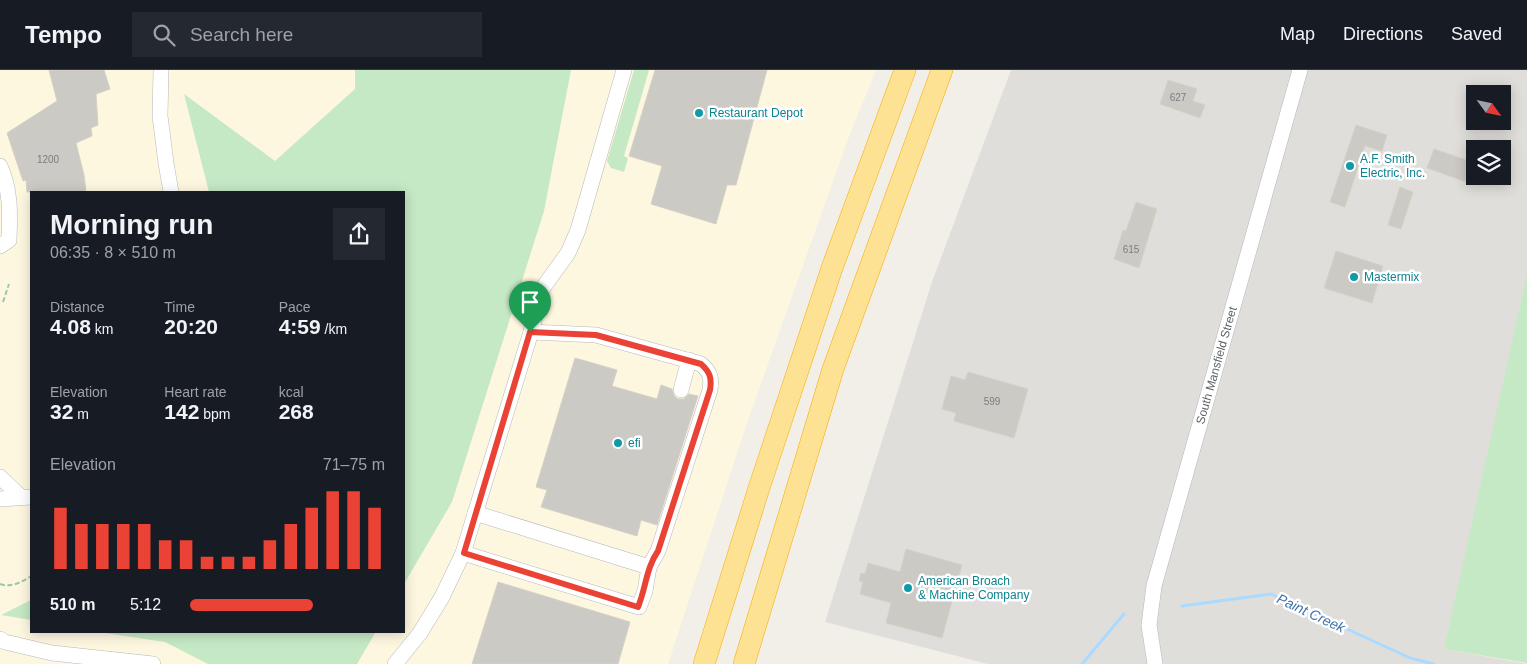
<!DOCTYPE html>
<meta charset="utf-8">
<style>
:root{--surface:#171b24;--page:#242831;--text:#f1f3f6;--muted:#9ea1a6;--line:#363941;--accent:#ea4335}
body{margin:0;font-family:Helvetica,sans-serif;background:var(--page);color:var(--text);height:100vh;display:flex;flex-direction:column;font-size:19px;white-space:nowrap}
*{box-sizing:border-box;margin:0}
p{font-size:16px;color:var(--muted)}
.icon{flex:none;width:28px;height:28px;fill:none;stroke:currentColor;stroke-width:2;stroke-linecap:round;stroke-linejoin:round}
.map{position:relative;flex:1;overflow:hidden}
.side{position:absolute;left:30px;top:121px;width:375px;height:442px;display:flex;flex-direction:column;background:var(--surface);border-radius:0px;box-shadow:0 2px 12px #0003}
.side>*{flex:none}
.needle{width:32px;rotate:123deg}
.tools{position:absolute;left:1466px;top:15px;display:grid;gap:10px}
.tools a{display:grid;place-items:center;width:45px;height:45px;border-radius:0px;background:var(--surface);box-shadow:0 2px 12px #0003;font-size:25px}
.pin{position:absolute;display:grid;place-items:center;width:42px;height:42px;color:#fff;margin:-51px -21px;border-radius:50% 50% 50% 0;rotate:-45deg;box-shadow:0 0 5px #0007}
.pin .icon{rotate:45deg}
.round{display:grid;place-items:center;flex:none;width:52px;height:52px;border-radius:0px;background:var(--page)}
.headline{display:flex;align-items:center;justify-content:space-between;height:85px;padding:0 20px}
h1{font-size:28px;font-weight:700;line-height:38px}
.stats{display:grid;grid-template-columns:repeat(3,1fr);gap:8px;height:85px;padding:5px 20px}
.stats div{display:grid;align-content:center}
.stats b{font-size:21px;font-weight:700}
.stats small{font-size:14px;font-weight:400}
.stats p{font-size:14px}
.chart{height:140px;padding:10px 20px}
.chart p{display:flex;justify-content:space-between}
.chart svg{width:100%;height:90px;margin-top:5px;stroke:var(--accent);stroke-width:6}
ul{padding:0 20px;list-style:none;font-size:16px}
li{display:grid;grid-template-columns:80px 60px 1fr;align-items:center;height:38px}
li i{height:12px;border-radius:6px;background:var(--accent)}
header{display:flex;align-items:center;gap:30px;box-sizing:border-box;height:70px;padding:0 25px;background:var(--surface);border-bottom:1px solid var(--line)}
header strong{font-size:24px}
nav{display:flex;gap:28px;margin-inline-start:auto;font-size:18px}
.search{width:350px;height:45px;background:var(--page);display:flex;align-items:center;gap:12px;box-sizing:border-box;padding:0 18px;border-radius:0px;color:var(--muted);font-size:19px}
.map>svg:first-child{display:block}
.commercial{fill:#fef7e0;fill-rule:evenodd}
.industrial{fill:#e0deda;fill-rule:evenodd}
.green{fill:#c5e8c5}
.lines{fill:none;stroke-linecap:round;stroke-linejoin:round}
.stream{stroke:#aadaff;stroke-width:3}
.building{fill:#cccac5;stroke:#d6d1c6}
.minor-casing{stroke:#b5b8bc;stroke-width:16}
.highway-casing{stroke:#f9ab00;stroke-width:22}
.path{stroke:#9cc7a9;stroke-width:2;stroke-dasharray:5 2.5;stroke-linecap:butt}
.minor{stroke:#fff;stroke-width:15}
.highway{stroke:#fde293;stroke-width:21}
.route-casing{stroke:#fff;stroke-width:10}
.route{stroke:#ea4335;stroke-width:6}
.culture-dot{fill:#0f9aa8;stroke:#fff;stroke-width:2}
.labels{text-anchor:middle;stroke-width:5;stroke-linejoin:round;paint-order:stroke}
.number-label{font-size:10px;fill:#7a7d7f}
.culture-label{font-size:12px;fill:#0d838f;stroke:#fff;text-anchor:start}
.street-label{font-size:12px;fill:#5f6368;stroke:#fff}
.water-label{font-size:14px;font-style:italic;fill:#4174aa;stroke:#fff}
</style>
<header>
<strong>Tempo</strong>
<div class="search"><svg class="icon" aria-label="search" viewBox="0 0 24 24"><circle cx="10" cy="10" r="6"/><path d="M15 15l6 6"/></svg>Search here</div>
<nav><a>Map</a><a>Directions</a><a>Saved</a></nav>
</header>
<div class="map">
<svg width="1527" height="594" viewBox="0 0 1527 594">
<rect width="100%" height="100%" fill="#f1efe8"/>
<path class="commercial" d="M0 0H876L848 69 747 353 668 594H0ZM31 122H404V562H31Z"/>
<path class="industrial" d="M1011 0H1527V215L1444 579 1527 594H988L825 552 932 212ZM1475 24H1502V51H1475ZM1475 79H1502V106H1475Z"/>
<path class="green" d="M355 0H571L544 141 452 432 404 514V122H209L184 24 275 91 355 19Z
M634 0H649L624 86 628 88 624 102 611 98 607 91Z
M1527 205V593L1444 579Z
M31 530V550L1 545Z
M105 563 375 562V563L357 594H208L165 572Z"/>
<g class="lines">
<path class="stream" d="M1182 536 1271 524 1410 588 1434 594
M1082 594 1124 544"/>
</g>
<path class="building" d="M49 0H104L110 19 96 24 98 55 91 58 92 66 76 73 84 105 86 122H27L26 110 23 111 7 63 57 31Z
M655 0H767L736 115H727L716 154 651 134 662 96 629 86Z
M1168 10 1197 19 1193 31 1205 35 1200 48 1160 34Z
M1356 55 1387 65 1382 81 1365 76 1345 137 1330 132Z
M1434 79 1475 93V115L1427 98Z
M1400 117 1413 122 1401 159 1388 155Z
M1136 132 1157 139 1139 198 1114 189 1123 160 1126 161Z
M1336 181 1383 196 1372 233 1324 218Z
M575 288 617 300 612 316 657 329 661 315 672 319 674 326 678 329H684L689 324 698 326 657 455 641 450 637 466 541 437 547 420 536 417Z
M968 302 1028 319 1014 368 954 351 956 343 942 339 951 306 965 310Z
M906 479 962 495 942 568 886 553 891 533 860 524 863 512 859 511 861 503 865 504 868 493 900 502Z
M498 512 630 552 618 594H472Z"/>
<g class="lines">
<defs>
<g id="minor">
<path d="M161 0 160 46 166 93 171 122"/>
<path d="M0 96C11 120 10 144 9 170L0 176"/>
<path d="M531 262 596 265 701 294C710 302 712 307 710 320L658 481 649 497"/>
<path d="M681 320 689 290"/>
<path d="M0 407 21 427"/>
<path d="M0 429 31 427"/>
<path d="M463 483 639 537 645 521 649 497 475 443"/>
<path d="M0 569 5 572 52 583 153 594"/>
<path d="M395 594 420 563 442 527 463 483 531 262 542 219 568 183 578 160 624 0"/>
<path id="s1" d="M1155 594 1149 555 1154 516 1300 0"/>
</g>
<path id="highway" d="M704 594 759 418 832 198 905 0
M744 594 833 299 942 0"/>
</defs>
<use href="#minor" class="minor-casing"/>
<use href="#highway" class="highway-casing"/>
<path class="path" d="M3 232 9 214
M0 514C11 518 22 512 31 506"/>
<use href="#minor" class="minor"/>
<use href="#highway" class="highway"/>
</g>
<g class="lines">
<defs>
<path id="route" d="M530 262 596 265 701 294C710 302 712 308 710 320L658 481C646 498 646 518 638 537L464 483Z"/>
</defs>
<use href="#route" class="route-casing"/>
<use href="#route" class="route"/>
</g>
<g class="culture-dot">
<circle cx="699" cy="43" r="5"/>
<circle cx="1350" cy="96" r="5"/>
<circle cx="1354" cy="207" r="5"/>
<circle cx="618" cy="373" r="5"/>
<circle cx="908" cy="518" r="5"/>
</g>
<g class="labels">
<g class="number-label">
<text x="1178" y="31">627</text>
<text x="48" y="93">1200</text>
<text x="1131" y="183">615</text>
<text x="992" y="335">599</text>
</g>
<g class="culture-label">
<text x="709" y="47">Restaurant Depot</text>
<text x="1360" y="93">A.F. Smith<tspan x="1360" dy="14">Electric, Inc.</tspan></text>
<text x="1364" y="211">Mastermix</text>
<text x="628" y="377">efi</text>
<text x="918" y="515">American Broach<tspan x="918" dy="14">&amp; Machine Company</tspan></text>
</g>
<g class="street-label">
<text dy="4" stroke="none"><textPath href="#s1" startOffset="308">South Mansfield Street</textPath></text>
</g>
<g class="water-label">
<text transform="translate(1311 543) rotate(25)" y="5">Paint Creek</text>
</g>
</g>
</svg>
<div class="tools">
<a><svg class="needle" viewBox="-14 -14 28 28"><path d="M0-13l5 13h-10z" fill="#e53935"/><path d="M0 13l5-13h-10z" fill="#9ea1a6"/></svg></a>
<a><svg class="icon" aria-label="layers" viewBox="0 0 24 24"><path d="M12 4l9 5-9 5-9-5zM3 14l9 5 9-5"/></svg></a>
</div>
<div class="pin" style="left:530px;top:262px;background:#1e9e55"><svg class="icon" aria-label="arrive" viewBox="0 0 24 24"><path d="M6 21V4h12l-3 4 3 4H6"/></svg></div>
<section class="side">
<div class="headline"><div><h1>Morning run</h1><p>06:35 · 8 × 510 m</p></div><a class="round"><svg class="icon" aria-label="share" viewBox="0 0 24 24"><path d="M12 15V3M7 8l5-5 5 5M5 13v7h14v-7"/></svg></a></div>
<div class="stats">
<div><p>Distance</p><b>4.08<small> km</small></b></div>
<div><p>Time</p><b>20:20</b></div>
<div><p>Pace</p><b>4:59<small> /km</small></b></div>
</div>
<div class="stats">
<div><p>Elevation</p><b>32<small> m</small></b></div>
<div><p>Heart rate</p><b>142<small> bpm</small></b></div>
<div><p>kcal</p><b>268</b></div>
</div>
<div class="chart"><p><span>Elevation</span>71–75 m</p>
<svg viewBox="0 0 160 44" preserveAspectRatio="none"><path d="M5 44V14M15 44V22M25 44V22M35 44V22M45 44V22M55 44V30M65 44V30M75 44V38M85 44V38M95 44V38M105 44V30M115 44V22M125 44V14M135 44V6M145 44V6M155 44V14"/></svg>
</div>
<ul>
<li><b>510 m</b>5:12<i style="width:63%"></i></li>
</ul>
</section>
</div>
